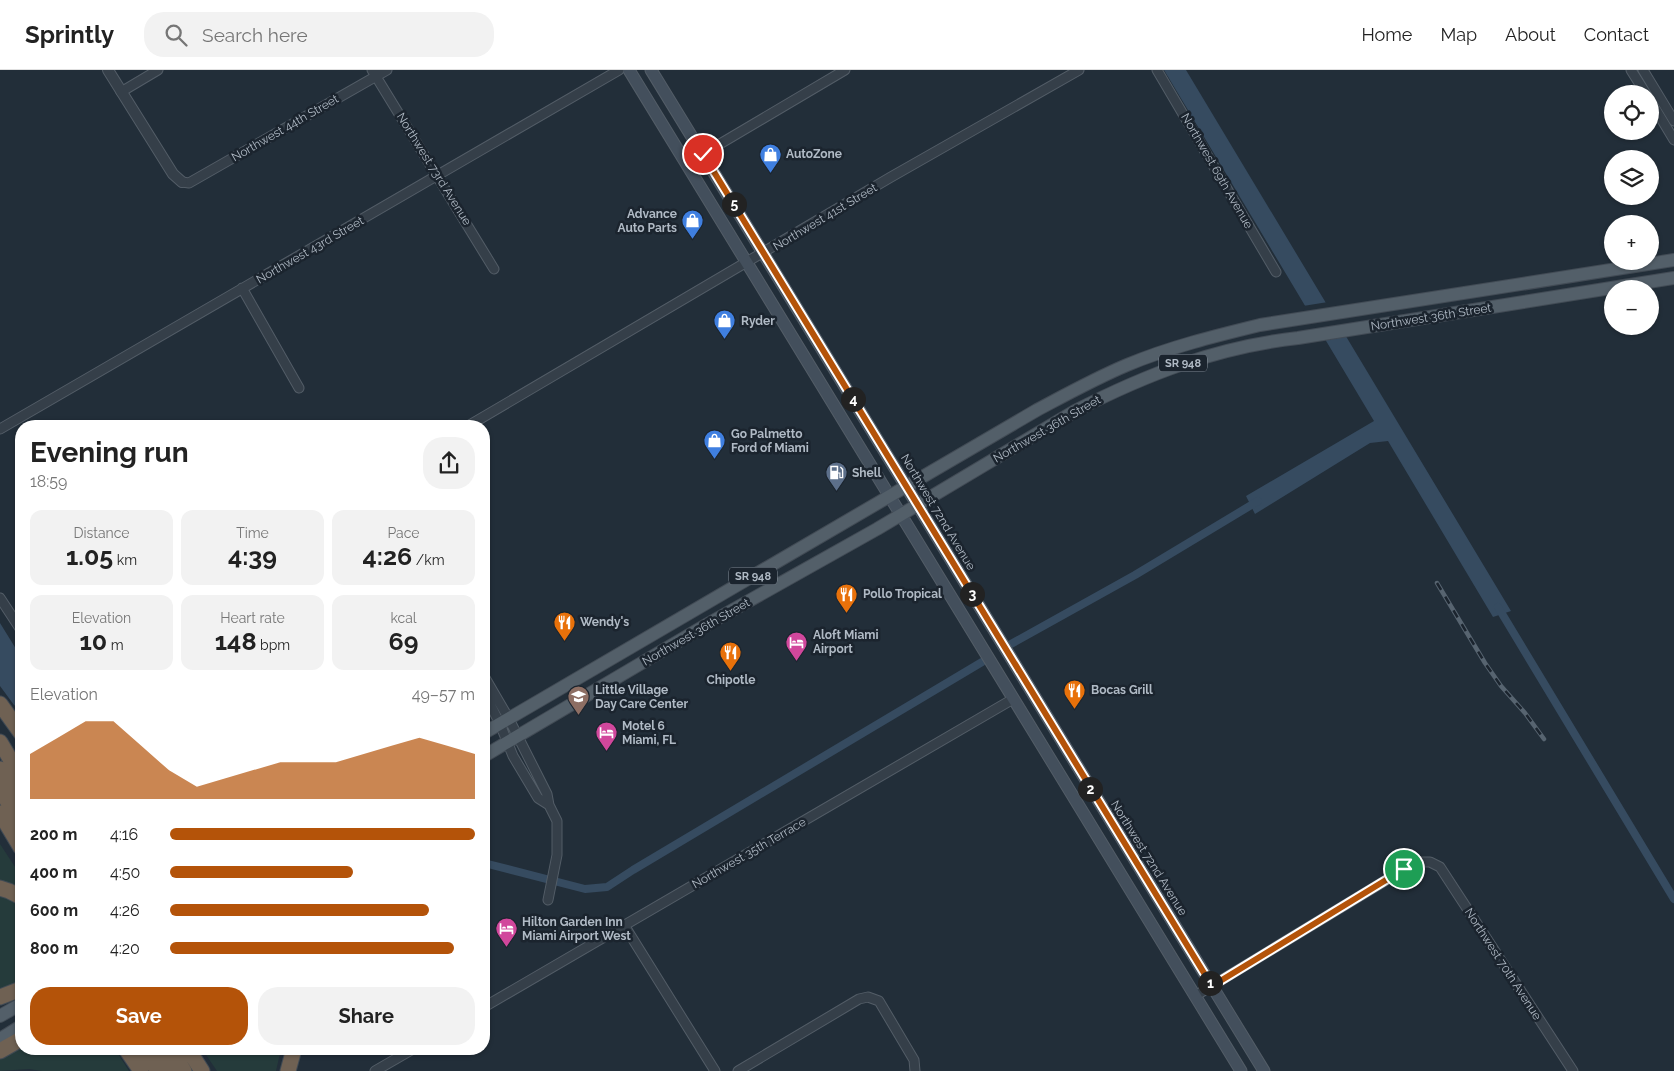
<!DOCTYPE html>
<meta charset="utf-8">
<style>
:root{--surface:#fff;--page:#f2f2f2;--text:#222;--muted:#767676;--line:#e0e0e0;--accent:#b45309}
body{margin:0;font-family:Raleway,sans-serif;background:var(--page);color:var(--text);height:100vh;display:flex;flex-direction:column;font-size:19px;white-space:nowrap}
*{box-sizing:border-box;margin:0}
p{font-size:16px;color:var(--muted)}
.icon{flex:none;width:28px;height:28px;fill:none;stroke:currentColor;stroke-width:2;stroke-linecap:round;stroke-linejoin:round}
.map{position:relative;flex:1;overflow:hidden}
.drawer{position:absolute;left:15px;top:350px;width:475px;height:635px;display:flex;flex-direction:column;background:var(--surface);border-radius:20px;box-shadow:0 1px 4px #0004}
.drawer>*{flex:none}
.tools{position:absolute;left:1604px;top:15px;display:grid;gap:10px}
.tools a{display:grid;place-items:center;width:55px;height:55px;border-radius:50%;background:var(--surface);box-shadow:0 1px 4px #0004;font-size:25px}
.pin{position:absolute;display:grid;place-items:center;width:42px;height:42px;color:#fff;margin:-21px;border:2px solid #fff;border-radius:50%;box-shadow:0 1px 5px #0007}
.km{position:absolute;width:25px;height:25px;margin:-12px;border-radius:50%;background:#222;color:#fff;font-size:14px;line-height:25px;text-align:center}
.round{display:grid;place-items:center;flex:none;width:52px;height:52px;border-radius:20px;background:var(--page)}
.summary{display:flex;align-items:center;justify-content:space-between;height:85px;padding:0 15px}
h1{font-size:28px;font-weight:700;line-height:38px}
.stats{display:grid;grid-template-columns:repeat(3,1fr);gap:8px;height:85px;padding:5px 15px}
.stats div{display:grid;align-content:center;border-radius:12px;background:var(--page);text-align:center}
.stats b{font-size:25px;font-weight:700}
.stats small{font-size:14px;font-weight:400}
.stats p{font-size:14px}
.chart{height:140px;padding:10px 15px}
.chart p{display:flex;justify-content:space-between}
.chart svg{width:100%;height:90px;margin-top:5px;fill:var(--accent);opacity:.7}
.primary-button{display:flex;gap:10px;margin-top:auto;padding:10px 15px}
.primary-button a{flex:1;height:58px;border-radius:20px;background:var(--accent);color:#fff;font-size:20px;font-weight:700;line-height:58px;text-align:center}
.primary-button a+a{background:var(--page);color:var(--text)}
ul{padding:0 15px;list-style:none;font-size:16px}
li{display:grid;grid-template-columns:80px 60px 1fr;align-items:center;height:38px}
li i{height:12px;border-radius:6px;background:var(--accent)}
header{display:flex;align-items:center;gap:30px;box-sizing:border-box;height:70px;padding:0 25px;background:var(--surface);border-bottom:1px solid var(--line)}
header strong{font-size:24px}
nav{display:flex;gap:28px;margin-inline-start:auto;font-size:18px}
.search{width:350px;height:45px;background:var(--page);display:flex;align-items:center;gap:12px;box-sizing:border-box;padding:0 18px;border-radius:20px;color:var(--muted);font-size:19px}
.map>svg:first-child{display:block}
.green{fill:#253b3b}
.water{fill:#364b60}
.pier{fill:#222e39}
.lines{fill:none;stroke-linecap:round;stroke-linejoin:round}
.canal{stroke:#364b60;stroke-width:8}
.minor-casing{stroke:#535d67;stroke-width:11}
.tertiary-casing{stroke:#535d67;stroke-width:12}
.secondary-casing{stroke:#535d67;stroke-width:13}
.primary-casing{stroke:#424b55;stroke-width:14}
.motorway-casing{stroke:#404a54;stroke-width:17}
.minor{stroke:#353f49;stroke-width:9}
.tertiary{stroke:#353f49;stroke-width:10}
.secondary{stroke:#434f5c;stroke-width:11}
.primary{stroke:#535f69;stroke-width:12}
.motorway{stroke:#6f6153;stroke-width:15}
.rail-casing{stroke:#576470;stroke-width:4.5}
.rail{stroke:#1b242e;stroke-width:2.5;stroke-dasharray:8;stroke-linecap:butt}
.route-casing{stroke:#fff;stroke-width:10}
.route{stroke:#b45309;stroke-width:6}
.labels{text-anchor:middle;stroke-width:5;stroke-linejoin:round;paint-order:stroke}
.shield{fill:#1b242e;stroke:#838d98;stroke-width:1}
.shield-label{font-size:11px;font-weight:bold;fill:#b0bac5}
.street-label{font-size:12px;fill:#b0bac5;stroke:#1b242e}
.poi-label{font-size:12px;font-weight:bold;fill:#b0bac5;stroke:#1b242e;text-anchor:start}
</style>
<header>
<strong>Sprintly</strong>
<div class="search"><svg class="icon" aria-label="search" viewBox="0 0 24 24"><circle cx="10" cy="10" r="6"/><path d="M15 15l6 6"/></svg>Search here</div>
<nav><a>Home</a><a>Map</a><a>About</a><a>Contact</a></nav>
</header>
<div class="map">
<svg width="1674" height="1001" viewBox="0 0 1674 1001">
<rect width="100%" height="100%" fill="#222e39"/>
<path class="green" d="M0 774 21 806V820L0 813Z
M0 825 21 834V912L0 921Z
M21 976V979H115L129 1001H42L29 999 0 1001V988Z
M202 979H281L276 1001H217Z"/>
<path class="water" d="M1164 0H1186L1511 541 1493 547 1388 371 1370 373 1255 444 1246 426 1374 351Z
M0 553 21 587V640L14 635 0 616Z"/>
<path class="pier" d="M1328 232 1349 266 1323 270 1303 236Z"/>
<g class="lines">
<path class="canal" d="M1498 537 1674 829
M1011 574 1135 505 1258 431
M484 793 585 819 607 817 633 800 982 592"/>
<defs>
<path id="minor" d="M372 0 494 199
M1157 0 1276 202
M1631 0 1646 24
M1643 0 1674 51
M121 22 158 0
M1650 30 1674 70
M686 94 845 0
M182 112 189 113 387 0
M242 218 299 318
M468 356 891 107 1079 0
M0 359 619 0
M0 528 21 560
M484 606 509 649 547 724 549 735 557 751V785L548 830
M484 622 500 654 513 686 538 728 549 735
M624 855 715 1001
M1195 926 1416 792H1430L1440 797 1573 1001
M484 937 1013 629
M375 1001 413 979
M738 1001 859 929 868 927 879 931 914 990 915 1001"/>
<path id="tertiary" d="M108 0 173 104 182 112"/>
<path id="secondary" d="M629 0 1241 1001
M651 0 1264 1001"/>
<path id="primary" d="M484 663 1037 340C1067 324 1096 308 1127 295 1170 277 1215 266 1260 255L1674 190
M484 686 706 555 877 459 1075 341C1147 304 1217 277 1298 268L1674 208
M0 946 21 934
M0 969 21 956"/>
<path id="motorway" d="M0 634 21 663
M0 672 21 707
M0 699 21 734
M0 719 21 754
M0 743 21 778
M0 818 9 821 21 827
M0 927 21 919
M126 979 141 1001
M144 979 158 1001
M158 979 171 1001
M171 979 184 1001
M188 979 202 1001
M0 981 21 969
M288 1001 294 979"/>
</defs>
<use href="#minor" class="minor-casing"/>
<use href="#tertiary" class="tertiary-casing"/>
<use href="#secondary" class="secondary-casing"/>
<use href="#primary" class="primary-casing"/>
<use href="#motorway" class="motorway-casing"/>
<use href="#minor" class="minor"/>
<use href="#tertiary" class="tertiary"/>
<use href="#secondary" class="secondary"/>
<use href="#primary" class="primary"/>
<use href="#motorway" class="motorway"/>
<defs>
<path id="rail" d="M1437 513 1485 593 1501 616 1525 643 1544 669"/>
</defs>
<use href="#rail" class="rail-casing"/>
<use href="#rail" class="rail"/>
</g>
<g class="lines">
<defs>
<path id="route" d="M703 84 1212 916 1404 799"/>
</defs>
<use href="#route" class="route-casing"/>
<use href="#route" class="route"/>
</g>
<defs>
<symbol id="shop-pin" viewBox="-11 -11 22 30"><path d="M0 17L-7.5 6A9.5 9.5 0 1 1 7.5 6Z" fill="#3f7fe0" stroke="#1b242e"/><path d="M-5-2.5h2.3a2.7 3.5 0 0 1 5.4 0H5L5.5 6h-11ZM-1.5-2.5h3a1.5 2.3 0 0 0-3 0Z" fill="#fff"/></symbol>
<symbol id="fuel-pin" viewBox="-11 -11 22 30"><path d="M0 17L-7.5 6A9.5 9.5 0 1 1 7.5 6Z" fill="#5c6f8a" stroke="#1b242e"/><path d="M-5.5-6h7V0h2V4h1.3V-2.5L3-4.5l.8-.8L6-3V5H2.5V1h-1V6h-7ZM-4.2-4.7v3.2H.2V-4.7Z" fill="#fff"/></symbol>
<symbol id="restaurant-pin" viewBox="-11 -11 22 30"><path d="M0 17L-7.5 6A9.5 9.5 0 1 1 7.5 6Z" fill="#e8710a" stroke="#1b242e"/><path d="M-5-6h1v4h1v-4h1v4h1v-4h1v5L-1.5 .5V6h-2V.5L-5-1ZM5-6V6H3V1.5H1.5Q1.5-4 5-6Z" fill="#fff"/></symbol>
<symbol id="hotel-pin" viewBox="-11 -11 22 30"><path d="M0 17L-7.5 6A9.5 9.5 0 1 1 7.5 6Z" fill="#d1479c" stroke="#1b242e"/><path d="M-6-4.5h1.5V1H6V5H4.5V3h-9V5H-6ZM-4 0a1.8 1.8 0 1 1 3.6 0ZM.5 0V-2.5h3Q6-2.5 6 0Z" fill="#fff"/></symbol>
<symbol id="school-pin" viewBox="-11 -11 22 30"><path d="M0 17L-7.5 6A9.5 9.5 0 1 1 7.5 6Z" fill="#8d6e63" stroke="#1b242e"/><path d="M0-5L7-2L0 1L-7-2ZM-4 1L0 2.5L4 1V4Q0 6-4 4Z" fill="#fff"/></symbol>
</defs>
<g fill-rule="evenodd">
<use href="#shop-pin" x="758" y="72" width="25" height="34"/>
<use href="#shop-pin" x="680" y="138" width="25" height="34"/>
<use href="#shop-pin" x="712" y="238" width="25" height="34"/>
<use href="#shop-pin" x="702" y="358" width="25" height="34"/>
<use href="#fuel-pin" x="824" y="390" width="25" height="34"/>
<use href="#restaurant-pin" x="834" y="512" width="25" height="34"/>
<use href="#restaurant-pin" x="552" y="540" width="25" height="34"/>
<use href="#hotel-pin" x="784" y="560" width="25" height="34"/>
<use href="#restaurant-pin" x="718" y="570" width="25" height="34"/>
<use href="#restaurant-pin" x="1062" y="608" width="25" height="34"/>
<use href="#school-pin" x="566" y="614" width="25" height="34"/>
<use href="#hotel-pin" x="594" y="650" width="25" height="34"/>
<use href="#hotel-pin" x="494" y="846" width="25" height="34"/>
</g>
<g class="labels">
<g class="shield">
<rect x="1159" y="284.5" width="48" height="17" rx="4"/>
<rect x="729" y="497.5" width="48" height="17" rx="4"/>
</g>
<g class="shield-label">
<text x="1183" y="297">SR 948</text>
<text x="753" y="510">SR 948</text>
</g>
<g class="street-label">
<text transform="translate(285 58) rotate(-30)" y="4">Northwest 44th Street</text>
<text transform="translate(434 99) rotate(58)" y="4">Northwest 73rd Avenue</text>
<text transform="translate(1217 101) rotate(60)" y="4">Northwest 69th Avenue</text>
<text transform="translate(825 147) rotate(-31)" y="4">Northwest 41st Street</text>
<text transform="translate(310 180) rotate(-30)" y="4">Northwest 43rd Street</text>
<text transform="translate(1431 247) rotate(-9)" y="4">Northwest 36th Street</text>
<text transform="translate(1047 359) rotate(-30)" y="4">Northwest 36th Street</text>
<text transform="translate(938 442) rotate(59)" y="4">Northwest 72nd Avenue</text>
<text transform="translate(696 562) rotate(-30)" y="4">Northwest 36th Street</text>
<text transform="translate(749 783) rotate(-30)" y="4">Northwest 35th Terrace</text>
<text transform="translate(1149 788) rotate(58)" y="4">Northwest 72nd Avenue</text>
<text transform="translate(1503 894) rotate(57)" y="4">Northwest 70th Avenue</text>
</g>
<g class="poi-label">
<text x="786" y="88">AutoZone</text>
<text x="677" y="148" text-anchor="end">Advance<tspan x="677" dy="14">Auto Parts</tspan></text>
<text x="741" y="255">Ryder</text>
<text x="731" y="368">Go Palmetto<tspan x="731" dy="14">Ford of Miami</tspan></text>
<text x="852" y="407">Shell</text>
<text x="863" y="528">Pollo Tropical</text>
<text x="580" y="556">Wendy's</text>
<text x="813" y="569">Aloft Miami<tspan x="813" dy="14">Airport</tspan></text>
<text x="731" y="614" text-anchor="middle">Chipotle</text>
<text x="595" y="624">Little Village<tspan x="595" dy="14">Day Care Center</tspan></text>
<text x="1091" y="624">Bocas Grill</text>
<text x="622" y="660">Motel 6<tspan x="622" dy="14">Miami, FL</tspan></text>
<text x="522" y="856">Hilton Garden Inn<tspan x="522" dy="14">Miami Airport West</tspan></text>
</g>
</g>
</svg>
<div class="tools">
<a><svg class="icon" aria-label="locate" viewBox="0 0 24 24"><circle cx="12" cy="12" r="6"/><path d="M12 2v4M12 18v4M2 12h4M18 12h4"/></svg></a>
<a><svg class="icon" aria-label="layers" viewBox="0 0 24 24"><path d="M12 4l9 5-9 5-9-5zM3 14l9 5 9-5"/></svg></a>
<a>+</a>
<a>−</a>
</div>
<div class="pin" style="left:1404px;top:799px;background:#1e9e55"><svg class="icon" aria-label="arrive" viewBox="0 0 24 24"><path d="M6 21V4h12l-3 4 3 4H6"/></svg></div>
<div class="pin" style="left:703px;top:84px;background:#d93025"><svg class="icon" aria-label="check" viewBox="0 0 24 24"><path d="M5 12l5 5 9-10"/></svg></div>
<b class="km" style="left:1210px;top:913px">1</b>
<b class="km" style="left:1090px;top:719px">2</b>
<b class="km" style="left:972px;top:524px">3</b>
<b class="km" style="left:853px;top:329px">4</b>
<b class="km" style="left:734px;top:134px">5</b>
<section class="drawer">
<div class="summary"><div><h1>Evening run</h1><p>18:59</p></div><a class="round"><svg class="icon" aria-label="share" viewBox="0 0 24 24"><path d="M12 15V3M7 8l5-5 5 5M5 13v7h14v-7"/></svg></a></div>
<div class="stats">
<div><p>Distance</p><b>1.05<small> km</small></b></div>
<div><p>Time</p><b>4:39</b></div>
<div><p>Pace</p><b>4:26<small> /km</small></b></div>
</div>
<div class="stats">
<div><p>Elevation</p><b>10<small> m</small></b></div>
<div><p>Heart rate</p><b>148<small> bpm</small></b></div>
<div><p>kcal</p><b>69</b></div>
</div>
<div class="chart"><p><span>Elevation</span>49–57 m</p>
<svg viewBox="0 0 160 44" preserveAspectRatio="none"><path d="M0 44V22L10 14L20 6L30 6L40 18L50 30L60 38L70 34L80 30L90 26L100 26L110 26L120 22L130 18L140 14L150 18L160 22V44z"/></svg>
</div>
<ul>
<li><b>200 m</b>4:16<i style="width:100%"></i></li>
<li><b>400 m</b>4:50<i style="width:60%"></i></li>
<li><b>600 m</b>4:26<i style="width:85%"></i></li>
<li><b>800 m</b>4:20<i style="width:93%"></i></li>
</ul>
<div class="primary-button"><a>Save</a><a>Share</a></div>
</section>
</div>
